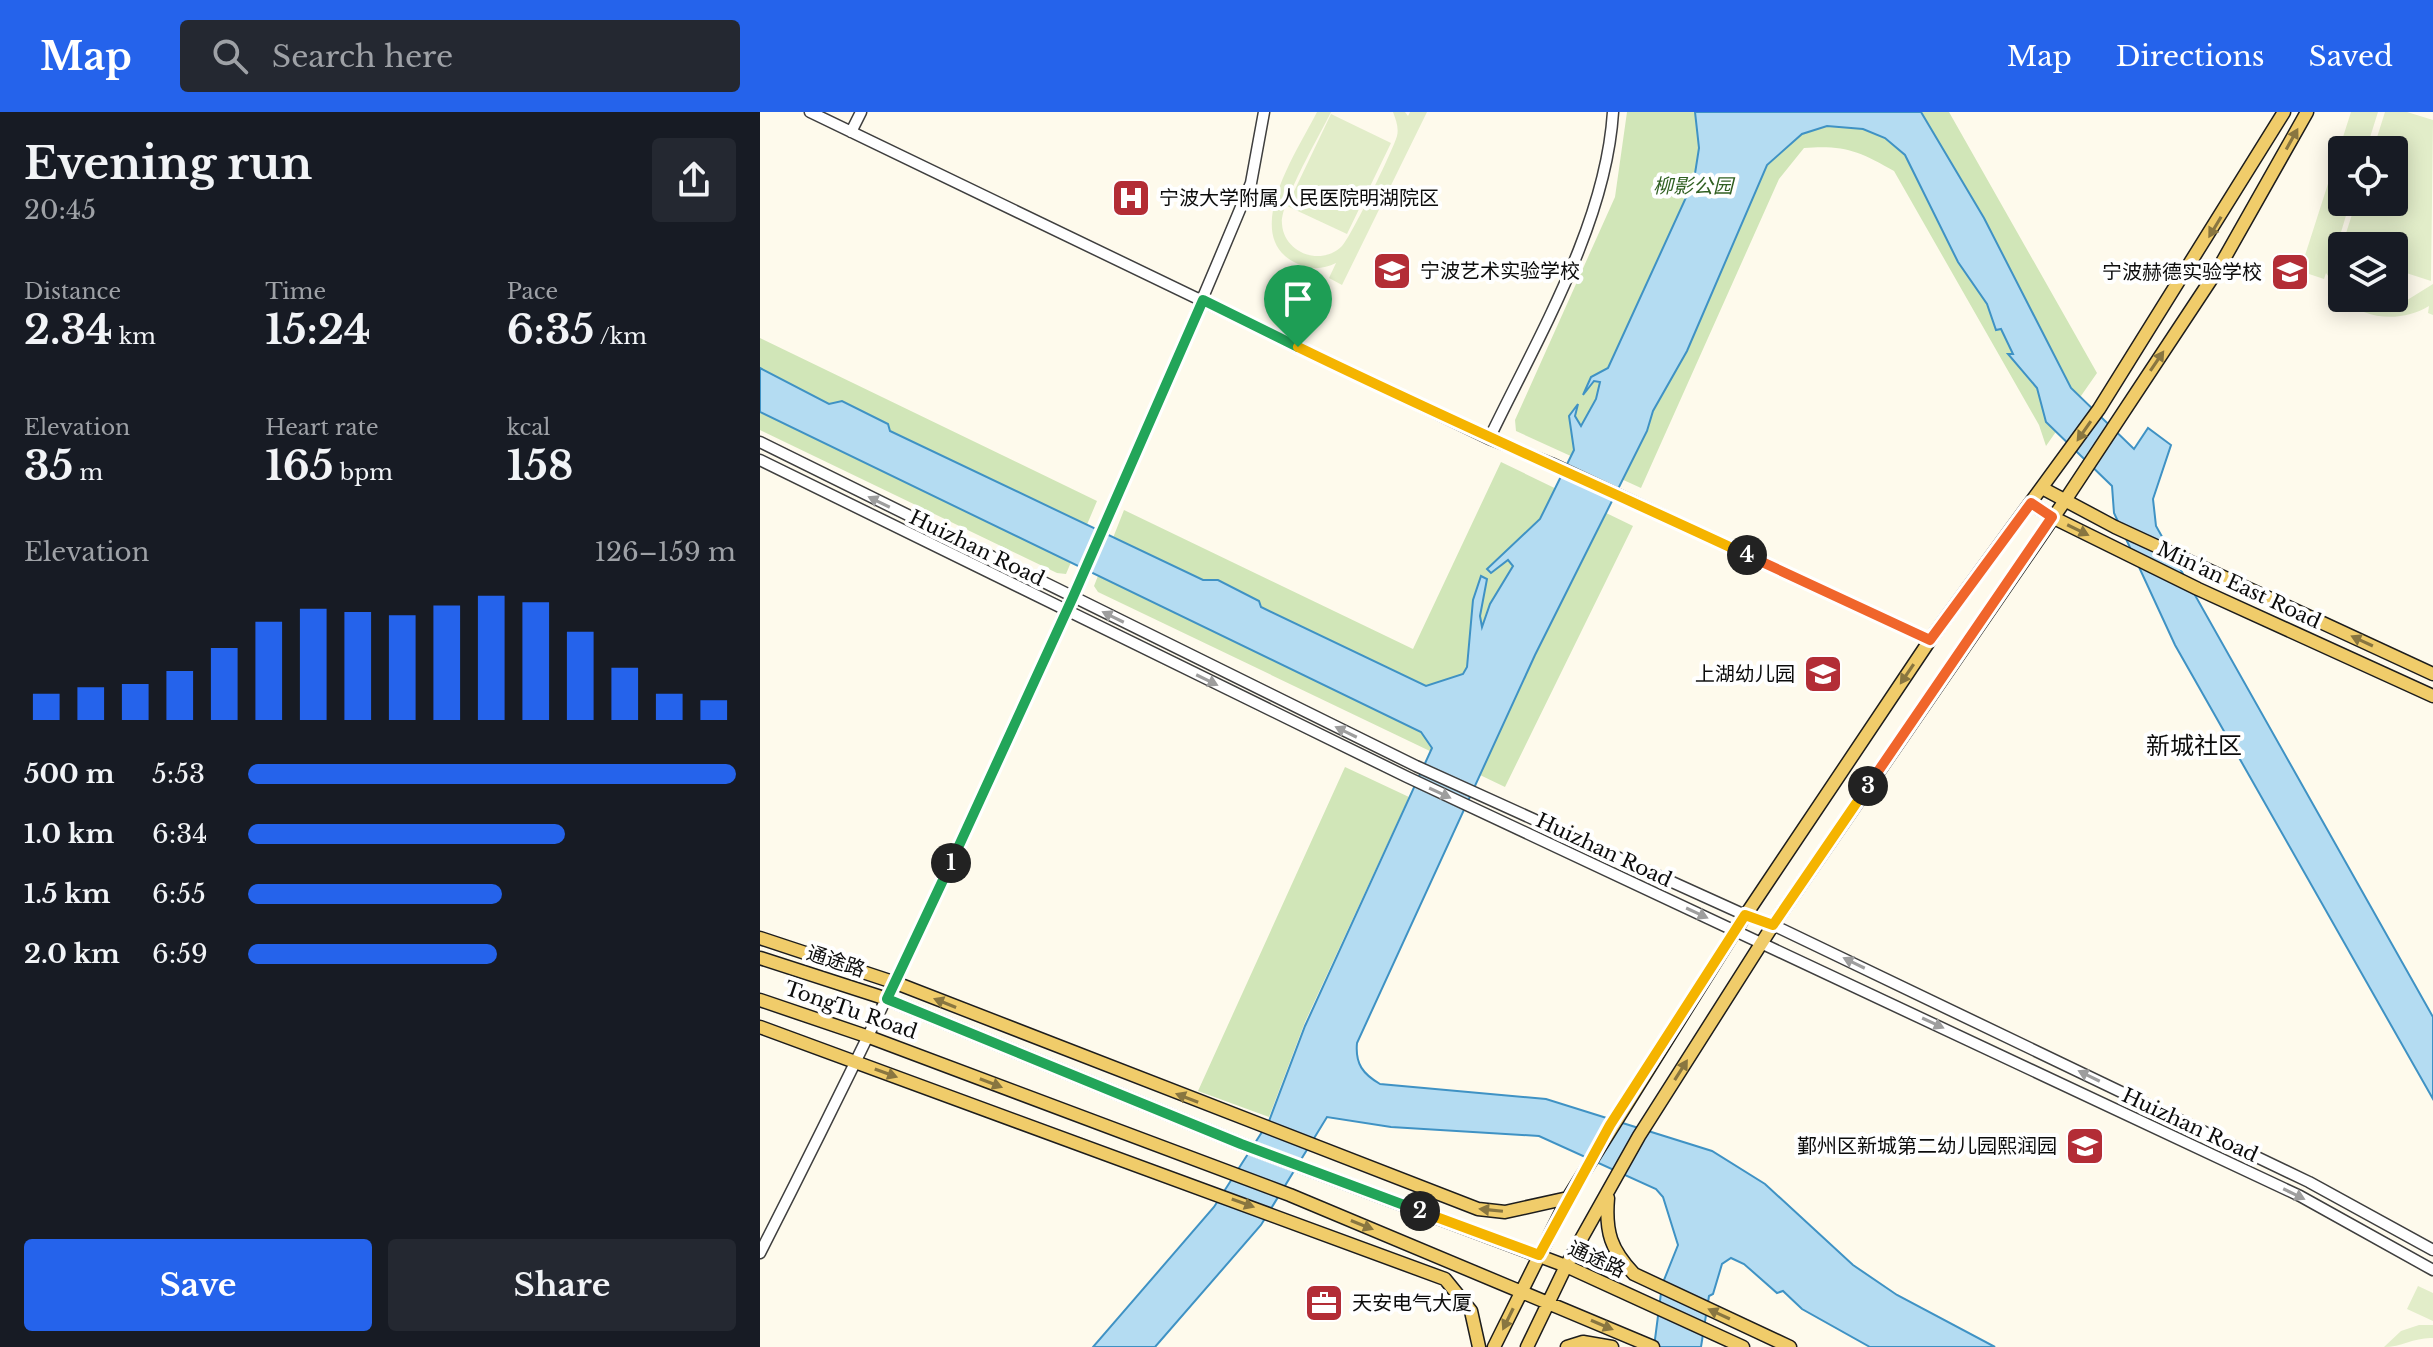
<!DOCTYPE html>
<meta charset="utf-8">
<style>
:root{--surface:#171b24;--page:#242831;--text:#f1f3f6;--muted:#9ea1a6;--accent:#2563eb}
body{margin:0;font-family:"Libre Baskerville","Noto Sans SC",serif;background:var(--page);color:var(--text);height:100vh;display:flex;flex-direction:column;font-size:30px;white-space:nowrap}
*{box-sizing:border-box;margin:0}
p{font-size:26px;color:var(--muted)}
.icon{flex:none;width:44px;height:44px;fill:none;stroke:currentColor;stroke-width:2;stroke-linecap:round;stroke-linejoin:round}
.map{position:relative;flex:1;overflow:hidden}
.details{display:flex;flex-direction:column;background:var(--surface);width:760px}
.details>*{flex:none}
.tools{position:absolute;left:1568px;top:24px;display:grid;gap:16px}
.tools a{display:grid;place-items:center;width:80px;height:80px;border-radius:8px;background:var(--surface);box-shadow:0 4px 20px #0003;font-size:40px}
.pin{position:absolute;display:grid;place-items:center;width:68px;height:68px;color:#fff;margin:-82px -34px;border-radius:50% 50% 50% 0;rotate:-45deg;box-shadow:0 0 8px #0007}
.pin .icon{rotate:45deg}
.km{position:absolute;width:40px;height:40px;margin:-20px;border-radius:50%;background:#222;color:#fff;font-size:22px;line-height:40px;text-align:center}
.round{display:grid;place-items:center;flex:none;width:84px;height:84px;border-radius:8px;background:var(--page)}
.headline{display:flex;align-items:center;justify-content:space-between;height:136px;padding:0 24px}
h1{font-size:44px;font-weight:700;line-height:60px}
.metrics{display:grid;grid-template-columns:repeat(3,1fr);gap:12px;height:136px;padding:8px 24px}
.metrics div{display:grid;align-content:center}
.metrics b{font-size:40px;font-weight:700}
.metrics small{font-size:22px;font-weight:400}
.metrics p{font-size:22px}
.chart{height:224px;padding:16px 24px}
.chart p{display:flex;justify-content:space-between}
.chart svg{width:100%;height:144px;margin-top:8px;stroke:var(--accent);stroke-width:6}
.cta{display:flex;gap:16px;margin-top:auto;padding:16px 24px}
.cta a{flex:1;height:92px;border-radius:8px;background:var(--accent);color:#fff;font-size:32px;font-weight:700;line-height:92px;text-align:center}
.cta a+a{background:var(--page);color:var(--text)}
ul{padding:0 24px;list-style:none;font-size:26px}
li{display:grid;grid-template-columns:128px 96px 1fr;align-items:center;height:60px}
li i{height:20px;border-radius:10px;background:var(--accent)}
header{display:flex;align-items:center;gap:48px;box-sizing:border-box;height:112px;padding:0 40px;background:var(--accent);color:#fff}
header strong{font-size:38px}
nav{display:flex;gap:44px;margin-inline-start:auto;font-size:28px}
.search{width:560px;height:72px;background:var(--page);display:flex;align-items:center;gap:20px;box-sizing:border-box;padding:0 28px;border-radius:8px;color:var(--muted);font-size:30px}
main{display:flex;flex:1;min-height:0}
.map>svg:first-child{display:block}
.green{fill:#d1e6b8}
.pitch{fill:#e2edc9}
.water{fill:#b4dcf2;stroke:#3f92c4;stroke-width:2}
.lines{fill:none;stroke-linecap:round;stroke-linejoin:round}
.minor-casing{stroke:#3f3f3f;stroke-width:13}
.major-casing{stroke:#1d1d1d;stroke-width:15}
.minor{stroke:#fff;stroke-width:10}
.major{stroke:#f0cc6a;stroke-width:12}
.oneway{fill:#897640}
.oneway2{fill:#9e9e9e}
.split-1-casing{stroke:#fff;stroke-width:16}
.split-2-casing{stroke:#fff;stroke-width:16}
.split-3-casing{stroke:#fff;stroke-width:16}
.split-4-casing{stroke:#fff;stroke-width:16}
.split-5-casing{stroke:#fff;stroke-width:16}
.split-1{stroke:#22a559;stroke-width:10}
.split-2{stroke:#22a559;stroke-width:10}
.split-3{stroke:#f5b400;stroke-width:10}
.split-4{stroke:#f0652b;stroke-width:10}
.split-5{stroke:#f5b400;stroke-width:10}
.labels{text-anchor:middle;stroke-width:8;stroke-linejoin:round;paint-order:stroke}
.park-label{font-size:20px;font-style:italic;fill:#2f5f21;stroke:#fff}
.poi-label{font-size:20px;fill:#0c0c0c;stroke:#fff;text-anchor:start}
.street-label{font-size:20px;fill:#0c0c0c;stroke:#fff}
.quarter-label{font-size:24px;fill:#0c0c0c;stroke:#fff}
</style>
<header>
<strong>Map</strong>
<div class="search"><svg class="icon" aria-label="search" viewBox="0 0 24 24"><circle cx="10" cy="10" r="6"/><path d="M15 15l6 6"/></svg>Search here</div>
<nav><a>Map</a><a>Directions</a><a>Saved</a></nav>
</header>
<main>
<section class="details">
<div class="headline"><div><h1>Evening run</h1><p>20:45</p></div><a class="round"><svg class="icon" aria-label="share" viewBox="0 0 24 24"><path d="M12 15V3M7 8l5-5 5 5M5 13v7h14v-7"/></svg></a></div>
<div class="metrics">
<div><p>Distance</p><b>2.34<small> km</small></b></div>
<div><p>Time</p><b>15:24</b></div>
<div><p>Pace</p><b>6:35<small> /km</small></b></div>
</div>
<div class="metrics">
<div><p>Elevation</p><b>35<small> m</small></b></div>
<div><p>Heart rate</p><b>165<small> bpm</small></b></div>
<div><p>kcal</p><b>158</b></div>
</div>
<div class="chart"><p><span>Elevation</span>126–159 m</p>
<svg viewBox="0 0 160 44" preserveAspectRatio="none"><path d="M5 44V36M15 44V34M25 44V33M35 44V29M45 44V22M55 44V14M65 44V10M75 44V11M85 44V12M95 44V9M105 44V6M115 44V8M125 44V17M135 44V28M145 44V36M155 44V38"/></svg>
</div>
<ul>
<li><b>500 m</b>5:53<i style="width:100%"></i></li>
<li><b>1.0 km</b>6:34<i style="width:65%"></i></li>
<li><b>1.5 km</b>6:55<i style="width:52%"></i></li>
<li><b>2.0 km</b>6:59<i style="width:51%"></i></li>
</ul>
<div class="cta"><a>Save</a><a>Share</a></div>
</section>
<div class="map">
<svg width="1673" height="1235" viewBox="0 0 1673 1235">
<rect width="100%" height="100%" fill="#fefaec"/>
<path class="green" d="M867 0H1189L1337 261 1286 334 1279 313 1134 59C1099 39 1084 33 1044 36L1019 67 881 376 756 319 755 308 855 85Z
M0 226 337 389 306 462 297 461 0 318Z
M741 350 873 414 745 675 338 480 334 474 364 398 653 537Z
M585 655 649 685 545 910 509 1005 438 979Z"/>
<path class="pitch" d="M557 0H571C560 23 520 91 522 112 524 141 561 155 582 134 591 125 633 38 637 24 639 16 636 8 633 0H645L648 4 650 0H667L582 173 569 166 576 151C562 158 548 158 534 150 480 122 539 36 557 0Z
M1591 0H1618L1606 38H1582V90H1590L1576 137 1582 161V184L1566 161 1564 167 1540 159Z
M1625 0H1647L1673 8 1671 169 1634 157V134H1582L1580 140 1596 90H1634V38H1613Z
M571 2 631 31 587 122 527 94Z
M1673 172V203L1668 201 1669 194C1643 210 1605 209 1583 186L1644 190Z
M1658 1174 1673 1181V1209L1647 1197Z
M1659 1213H1673V1226C1655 1225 1642 1235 1624 1235L1641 1219Z"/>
<path class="water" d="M935 0H1161L1224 106 1311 276 1374 337 1388 316 1411 333 1393 387 1396 414 1673 905V987L1415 533 1354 401 1352 374 1286 310 1277 276 1248 242H1253L1241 217 1236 218 1227 192 1198 150 1145 43 1125 26 1103 17 1067 14 1042 22 1007 53 927 239 893 299 887 319 775 543 597 931C595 952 603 962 620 972L786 987 952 1039 1005 1072 1093 1153 1137 1183 1235 1235H1110L1042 1197 1023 1179 1017 1181 984 1152 971 1146 962 1152 953 1182 949 1184 941 1235H894L902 1173 918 1133 903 1085 896 1077 779 1024 631 1015 567 1005 501 1113 395 1235H333L454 1095 509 1009 545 914 672 636 661 620 0 300V256L69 292 82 289 128 312 130 319 443 468H458L499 489 501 495 666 574 703 562 707 555 713 488 721 464 727 467 720 504 722 515 730 492 753 454 748 448 731 461 727 457 780 407 814 338 809 304 818 292 815 304 821 314 836 287 840 270 834 269 823 283 831 265 848 256 934 68 939 36Z"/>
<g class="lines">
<defs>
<path id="minor" d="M50 0 729 327 791 351 1170 528
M91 20 101 0
M729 327C777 227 846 112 853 0
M0 330 656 654 985 803 1013 813 1549 1070 1673 1138
M0 348 647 665 1540 1084 1673 1158
M0 1141C178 792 340 434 491 71L504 0"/>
<path id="major" d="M1282 376 1355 415 1673 562
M1271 391 1292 405 1438 477 1673 584
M0 826 136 871 718 1097 745 1100 808 1086
M0 846 127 887 481 1032 806 1154 983 1235
M0 888 109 925 530 1083 893 1235
M0 915 685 1167 711 1199 719 1235
M848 1086C845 1120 851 1138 874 1162L1030 1235
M734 1235 808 1086 975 819 1170 528 1339 297 1524 0
M767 1235 806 1154 879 1024 1013 813 1304 390 1460 154 1547 0
M807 1235 823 1230 852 1235"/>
</defs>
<use href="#minor" class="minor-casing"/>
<use href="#major" class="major-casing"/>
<use href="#minor" class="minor"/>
<use href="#major" class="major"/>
</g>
<defs><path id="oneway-solid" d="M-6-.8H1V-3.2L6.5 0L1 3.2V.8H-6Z" transform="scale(2)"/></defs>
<g class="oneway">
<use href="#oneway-solid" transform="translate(1532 27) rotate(-61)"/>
<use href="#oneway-solid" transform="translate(1455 115) rotate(121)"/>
<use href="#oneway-solid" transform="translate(1397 249) rotate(-56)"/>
<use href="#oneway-solid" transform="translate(1324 319) rotate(125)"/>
<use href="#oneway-solid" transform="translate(1318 418) rotate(26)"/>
<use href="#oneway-solid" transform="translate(1602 529) rotate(-155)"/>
<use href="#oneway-solid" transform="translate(1147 562) rotate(124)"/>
<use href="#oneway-solid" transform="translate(185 891) rotate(-158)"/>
<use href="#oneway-solid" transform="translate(921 958) rotate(-58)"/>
<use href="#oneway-solid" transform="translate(126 961) rotate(20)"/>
<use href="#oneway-solid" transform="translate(231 971) rotate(21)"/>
<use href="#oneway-solid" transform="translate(427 986) rotate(-159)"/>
<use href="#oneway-solid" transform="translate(483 1091) rotate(20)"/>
<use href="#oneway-solid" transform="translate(731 1098) rotate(-174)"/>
<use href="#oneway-solid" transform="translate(602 1113) rotate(22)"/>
<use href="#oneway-solid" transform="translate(959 1202) rotate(-155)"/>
<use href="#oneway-solid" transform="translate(748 1207) rotate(116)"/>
<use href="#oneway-solid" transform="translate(842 1213) rotate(23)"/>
</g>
<g class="oneway2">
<use href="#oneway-solid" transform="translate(119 390) rotate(-154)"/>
<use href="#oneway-solid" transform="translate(353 505) rotate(-154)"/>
<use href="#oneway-solid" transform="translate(447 568) rotate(26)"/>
<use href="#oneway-solid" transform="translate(586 620) rotate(-154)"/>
<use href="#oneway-solid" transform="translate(680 681) rotate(25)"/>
<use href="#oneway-solid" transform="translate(937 801) rotate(25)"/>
<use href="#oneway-solid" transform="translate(1094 851) rotate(-154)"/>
<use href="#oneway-solid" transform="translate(1173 911) rotate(25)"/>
<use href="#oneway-solid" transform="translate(1329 964) rotate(-154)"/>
<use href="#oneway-solid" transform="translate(1534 1082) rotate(26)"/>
</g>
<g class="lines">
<defs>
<path id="split-1" d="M191 751 313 485 443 188 538 235"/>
<path id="split-2" d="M191 751 127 887 481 1032 660 1099"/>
<path id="split-3" d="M660 1099 779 1143 850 1013 985 803 1013 813 1108 674"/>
<path id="split-4" d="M987 443 1170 528 1271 391 1292 405 1108 674"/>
<path id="split-5" d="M538 235C686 307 837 373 987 443"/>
</defs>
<use href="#split-1" class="split-1-casing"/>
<use href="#split-2" class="split-2-casing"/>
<use href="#split-3" class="split-3-casing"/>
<use href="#split-4" class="split-4-casing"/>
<use href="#split-5" class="split-5-casing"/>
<use href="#split-1" class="split-1"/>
<use href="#split-2" class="split-2"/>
<use href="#split-3" class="split-3"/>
<use href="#split-4" class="split-4"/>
<use href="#split-5" class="split-5"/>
</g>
<defs>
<symbol id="hospital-square" viewBox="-11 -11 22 22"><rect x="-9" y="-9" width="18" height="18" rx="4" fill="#b32d36" stroke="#fff"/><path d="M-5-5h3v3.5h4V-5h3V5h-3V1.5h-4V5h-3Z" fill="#fff"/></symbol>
<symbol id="school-square" viewBox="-11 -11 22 22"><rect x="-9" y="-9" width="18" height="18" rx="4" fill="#b32d36" stroke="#fff"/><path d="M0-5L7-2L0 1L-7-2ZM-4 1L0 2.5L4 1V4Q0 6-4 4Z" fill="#fff"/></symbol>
<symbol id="office-square" viewBox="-11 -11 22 22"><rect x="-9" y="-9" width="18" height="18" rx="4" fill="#b32d36" stroke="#fff"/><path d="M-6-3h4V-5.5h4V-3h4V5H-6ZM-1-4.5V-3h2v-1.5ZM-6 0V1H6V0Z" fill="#fff"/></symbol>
</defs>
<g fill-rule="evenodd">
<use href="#hospital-square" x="349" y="64" width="44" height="44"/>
<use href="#school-square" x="610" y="137" width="44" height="44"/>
<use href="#school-square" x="1508" y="138" width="44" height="44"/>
<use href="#school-square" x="1041" y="540" width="44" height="44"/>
<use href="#school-square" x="1303" y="1012" width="44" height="44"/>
<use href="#office-square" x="542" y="1169" width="44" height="44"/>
</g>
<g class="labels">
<g class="park-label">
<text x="933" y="81">柳影公园</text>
</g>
<g class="poi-label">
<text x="399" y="93">宁波大学附属人民医院明湖院区</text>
<text x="660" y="166">宁波艺术实验学校</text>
<text x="1502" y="167" text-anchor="end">宁波赫德实验学校</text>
<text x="1035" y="569" text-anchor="end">上湖幼儿园</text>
<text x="1297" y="1041" text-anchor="end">鄞州区新城第二幼儿园熙润园</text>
<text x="592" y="1198">天安电气大厦</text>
</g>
<g class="street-label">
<text transform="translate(217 436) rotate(26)" y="7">Huizhan Road</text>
<text transform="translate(1479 473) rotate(25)" y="7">Min'an East Road</text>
<text transform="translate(844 738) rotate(25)" y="7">Huizhan Road</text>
<text transform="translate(76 849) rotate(18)" y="7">通途路</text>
<text transform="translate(91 898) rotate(19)" y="7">TongTu Road</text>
<text transform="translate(1430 1013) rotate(25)" y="7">Huizhan Road</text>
<text transform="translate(837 1147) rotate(24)" y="7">通途路</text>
</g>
<g class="quarter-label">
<text x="1434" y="642">新城社区</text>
</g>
</g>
</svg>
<div class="tools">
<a><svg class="icon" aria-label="locate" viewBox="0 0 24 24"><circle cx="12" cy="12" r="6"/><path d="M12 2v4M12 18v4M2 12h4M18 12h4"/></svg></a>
<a><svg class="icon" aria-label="layers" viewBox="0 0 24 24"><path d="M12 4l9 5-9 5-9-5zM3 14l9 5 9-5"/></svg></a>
</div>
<div class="pin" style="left:538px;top:235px;background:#1e9e55"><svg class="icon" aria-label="arrive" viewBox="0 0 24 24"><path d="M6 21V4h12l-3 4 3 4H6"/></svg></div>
<b class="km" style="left:191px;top:751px">1</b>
<b class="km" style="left:660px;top:1099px">2</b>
<b class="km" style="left:1108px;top:674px">3</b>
<b class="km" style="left:987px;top:443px">4</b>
</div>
</main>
